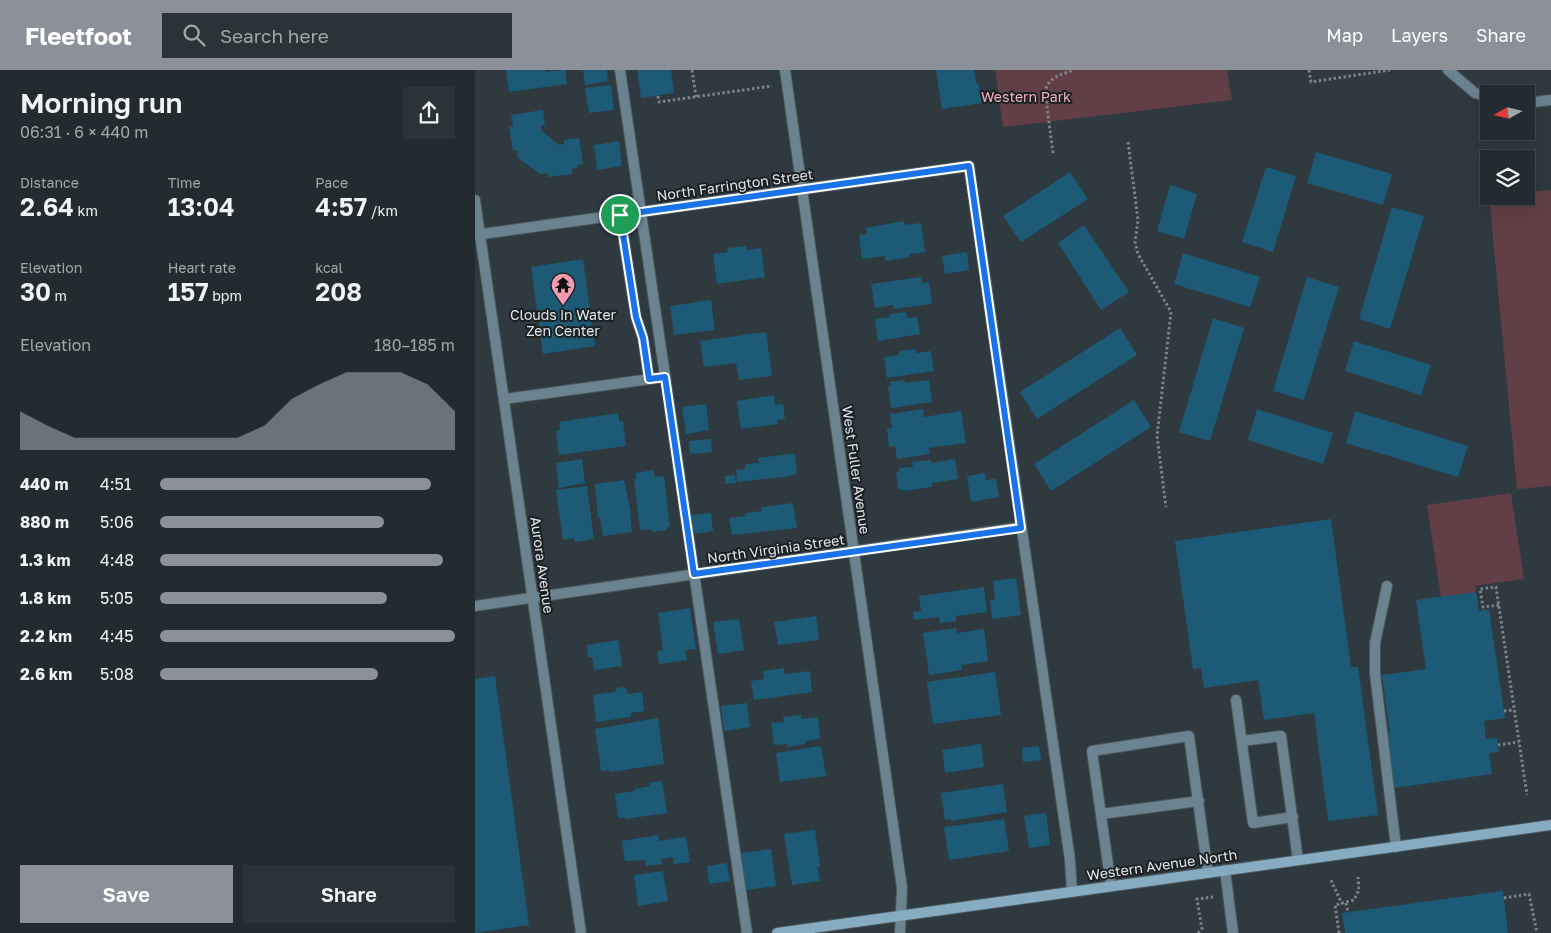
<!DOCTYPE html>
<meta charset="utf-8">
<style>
:root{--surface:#222c30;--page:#2a3438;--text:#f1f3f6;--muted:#a2a7ab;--line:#3f484c;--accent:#8c9099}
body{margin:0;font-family:"Golos Text",sans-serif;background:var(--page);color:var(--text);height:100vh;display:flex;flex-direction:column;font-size:19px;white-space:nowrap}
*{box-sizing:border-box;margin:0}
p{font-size:16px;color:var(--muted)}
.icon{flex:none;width:28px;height:28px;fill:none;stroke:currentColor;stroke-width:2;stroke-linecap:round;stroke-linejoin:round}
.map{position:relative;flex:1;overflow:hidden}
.details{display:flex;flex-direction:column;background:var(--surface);width:475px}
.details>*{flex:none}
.needle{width:32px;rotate:262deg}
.tools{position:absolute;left:1005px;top:15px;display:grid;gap:10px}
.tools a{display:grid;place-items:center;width:55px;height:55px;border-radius:0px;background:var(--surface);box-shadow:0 5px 20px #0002,0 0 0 1px var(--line);font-size:25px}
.pin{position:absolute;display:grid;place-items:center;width:42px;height:42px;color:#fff;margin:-21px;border:2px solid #fff;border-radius:50%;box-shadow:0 1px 5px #0007}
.round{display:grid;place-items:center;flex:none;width:52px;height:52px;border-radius:0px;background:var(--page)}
.headline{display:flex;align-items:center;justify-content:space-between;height:85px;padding:0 20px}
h1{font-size:28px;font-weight:600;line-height:38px}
.figures{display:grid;grid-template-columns:repeat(3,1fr);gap:8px;height:85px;padding:5px 20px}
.figures div{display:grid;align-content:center}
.figures b{font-size:25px;font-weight:600}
.figures small{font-size:14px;font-weight:400}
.figures p{font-size:14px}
.chart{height:140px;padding:10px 20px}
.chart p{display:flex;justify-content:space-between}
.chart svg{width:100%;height:90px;margin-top:5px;fill:var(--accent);opacity:.7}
.primary-button{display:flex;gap:10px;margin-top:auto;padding:10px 20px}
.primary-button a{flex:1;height:58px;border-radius:0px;background:var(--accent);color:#fff;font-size:20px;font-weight:600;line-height:58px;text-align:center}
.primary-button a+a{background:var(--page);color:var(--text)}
ul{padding:0 20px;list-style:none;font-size:16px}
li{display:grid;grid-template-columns:80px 60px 1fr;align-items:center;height:38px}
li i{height:12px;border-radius:6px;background:var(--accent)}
header{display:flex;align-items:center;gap:30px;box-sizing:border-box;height:70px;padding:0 25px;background:var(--accent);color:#fff}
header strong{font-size:24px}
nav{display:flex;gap:28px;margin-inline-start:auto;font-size:18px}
.search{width:350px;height:45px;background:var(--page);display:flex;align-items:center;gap:12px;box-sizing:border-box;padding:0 18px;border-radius:0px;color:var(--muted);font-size:19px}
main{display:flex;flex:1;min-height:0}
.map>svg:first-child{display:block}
.green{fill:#623e47}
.building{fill:#1d5a76}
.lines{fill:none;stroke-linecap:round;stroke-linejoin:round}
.lane-casing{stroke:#4a565b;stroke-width:12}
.street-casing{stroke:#4a565b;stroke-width:12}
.secondary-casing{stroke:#4a565b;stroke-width:12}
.path{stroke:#7a8489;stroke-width:3;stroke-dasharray:2.5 2.5;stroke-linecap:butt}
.lane{stroke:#6b8390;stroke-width:10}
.street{stroke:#6b8390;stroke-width:10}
.secondary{stroke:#86acc2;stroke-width:10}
.route-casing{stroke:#fff;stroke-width:10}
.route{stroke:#1a73e8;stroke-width:6}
.labels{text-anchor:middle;stroke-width:4;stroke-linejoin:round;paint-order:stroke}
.park-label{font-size:14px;fill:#f5aebf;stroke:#1b2023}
.street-label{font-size:14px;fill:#e0e7eb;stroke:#1b2023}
.poi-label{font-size:14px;fill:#e0e7eb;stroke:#1b2023}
</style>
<header>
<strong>Fleetfoot</strong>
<div class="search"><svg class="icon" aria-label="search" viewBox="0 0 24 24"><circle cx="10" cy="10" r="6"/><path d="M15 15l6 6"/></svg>Search here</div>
<nav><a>Map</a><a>Layers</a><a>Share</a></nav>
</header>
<main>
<section class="details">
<div class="headline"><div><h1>Morning run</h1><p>06:31 · 6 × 440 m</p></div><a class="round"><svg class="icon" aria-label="share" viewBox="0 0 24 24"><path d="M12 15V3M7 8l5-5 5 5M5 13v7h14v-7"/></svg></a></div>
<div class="figures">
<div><p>Distance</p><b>2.64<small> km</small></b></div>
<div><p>Time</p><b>13:04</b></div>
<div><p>Pace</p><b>4:57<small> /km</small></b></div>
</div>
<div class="figures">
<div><p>Elevation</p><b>30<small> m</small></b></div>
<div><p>Heart rate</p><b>157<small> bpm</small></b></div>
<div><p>kcal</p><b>208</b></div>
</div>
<div class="chart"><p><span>Elevation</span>180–185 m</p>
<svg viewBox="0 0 160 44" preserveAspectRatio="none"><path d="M0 44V25L10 32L20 38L30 38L40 38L50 38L60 38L70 38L80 38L90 32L100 19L110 12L120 6L130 6L140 6L150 12L160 25V44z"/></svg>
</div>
<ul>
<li><b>440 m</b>4:51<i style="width:92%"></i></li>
<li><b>880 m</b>5:06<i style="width:76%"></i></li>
<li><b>1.3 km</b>4:48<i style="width:96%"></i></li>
<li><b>1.8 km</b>5:05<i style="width:77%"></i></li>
<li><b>2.2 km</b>4:45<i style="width:100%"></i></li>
<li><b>2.6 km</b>5:08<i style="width:74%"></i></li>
</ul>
<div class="primary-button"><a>Save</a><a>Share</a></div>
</section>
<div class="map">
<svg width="1076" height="863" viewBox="0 0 1076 863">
<rect width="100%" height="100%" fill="#2e3a40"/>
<path class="green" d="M520 0H752L757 30 528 57Z
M1076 120V416L1042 419 1014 126H1051V122Z
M1036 423 1049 509 1000 516 1001 522 966 527 952 435Z"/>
<path class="building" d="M31 0H70V2L90 0 92 14 34 22Z
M108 0H132L133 11 110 15Z
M162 0H196L199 23 166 28Z
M461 0H499L501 13H503L507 33 467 39Z
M136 15 139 40 114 43 110 18Z
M68 40 70 55H66L67 61 84 75 89 74V70L104 68 108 94 102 95V98L97 99V104L73 107 72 103 65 104 43 88 42 80 38 81 34 57H38L36 45Z
M144 71 147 96 122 100 119 75Z
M841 82 917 104 908 135 832 113Z
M791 97 821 106 798 182 767 172Z
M595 102 613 129 546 172 528 146Z
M695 115 722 124 709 169 682 161Z
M917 137 949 146 915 259 884 249Z
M429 151 430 155 446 153 450 182 434 184V187L410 191V186L387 189 384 165 392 164 391 158Z
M609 155 654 222 626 240 583 173Z
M271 176 272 180 286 178 290 207 242 214 238 184 253 182 252 178Z
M492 182 494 200 470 204 467 186Z
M708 183 785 207 775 237 699 214Z
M108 189 120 276 68 284 56 197Z
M446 207 447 213 454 212 457 234 419 239 418 235 400 238 396 214Z
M832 207 864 217 829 330 798 321Z
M236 230 240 260 199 265 195 236Z
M431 242 432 248 442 247 445 264 403 271 400 249 415 247V244Z
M738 248 769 258 735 371 704 362Z
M645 258 662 285 562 349 545 322Z
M291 262 297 306 264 310 261 293 229 297 225 271Z
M879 271 956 295 946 325 870 301Z
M440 279 441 283 456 281 459 301 412 308 409 287 424 285V281Z
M430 310V313L454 310 457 332 416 338 413 316H416L415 312Z
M299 325 300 335 308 334 310 349 302 350 303 354 266 359 262 331Z
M659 330 676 357 576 421 559 394Z
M231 334 234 360 211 364 207 337Z
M448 339 449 347 486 341 491 373 454 378 455 384 422 389 420 376 414 377 412 359 417 358 415 344Z
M782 339 858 363 848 394 773 370Z
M880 341 993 376 983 407 871 373Z
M143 343 144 351H148L151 376 84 385 81 361 85 360 84 352Z
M236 369 237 382 215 384 214 371Z
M314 384H320L322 404 316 405V406L262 412 261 400 270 399V394L284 393 283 388Z
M107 389 110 413 84 418 81 393Z
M480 389 483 409 457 413V417L427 421V419H423L421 402 425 401 424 398 438 397 437 392 456 390 457 393Z
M179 400V407L189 406 195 457H192V460L177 462 176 459 165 460 159 410 161 409V403Z
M510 403 511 410 521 409 524 427 496 432 492 406Z
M260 405 261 413 250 414V406Z
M149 410 156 443H155L157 462 128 466 125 447 123 448 120 414Z
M112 416 119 469 100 472 99 468 88 470 81 420Z
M318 433 322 458 257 465 254 448 271 446 270 443 287 441 286 437Z
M236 443 238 461 219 464 216 445Z
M856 449 876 597H883L903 745 853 751 839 643 789 650 783 610 729 618 726 598 718 599 700 471Z
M541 508 546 545 517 549 515 530H520L518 511Z
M509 517 512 542 481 546V551L465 553 464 547 439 550 438 542 446 541 444 526Z
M1001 522 1004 541 1014 539 1030 648 1009 651 1011 669 1022 668 1024 682 1014 683 1017 704 919 718 911 664 915 663 907 605 951 599 941 530Z
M215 538 221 579 210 580 212 590 184 594 182 581 188 580 183 543Z
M341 546 344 570 303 575 299 552Z
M264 549 269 580 243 584 238 552Z
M481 558 482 563 509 559 513 591 486 595 487 600 454 605 448 563Z
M143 570 147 596 119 600 117 587H113L112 575Z
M309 598V604L335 601 337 622 279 630 276 611 289 609 288 601Z
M520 602 526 645 458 654 452 612Z
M20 606 54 855 0 863V609Z
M148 617 152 620 153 624 167 622 169 641 156 643V647L121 652 118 625 140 622 142 618Z
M272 633 275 657 249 661 246 636Z
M326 645V649L343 647 345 669 330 671V674L313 677 312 674 299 675 296 653 309 652 308 647Z
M183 648 189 694 135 702 134 700 126 701 120 659Z
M506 674 509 697 470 703 467 680Z
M346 676 351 706 305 712 301 683Z
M564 676 566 690 548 692 547 678Z
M187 711 192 743 150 749V747L143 748 140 724 160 721V719L175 716 174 713Z
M528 714 532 742 476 751V749L470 750 466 723Z
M571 743 575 775 554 778 549 746Z
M529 749 534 781 474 790 469 757Z
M340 760 345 796 342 797 345 811 317 815 309 764Z
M183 765 184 771 211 767 215 792 199 794 198 787 186 789 187 794 171 796 170 790 150 791 147 771Z
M296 779 301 816 271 820 266 783Z
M252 793 255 811 234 814 232 796Z
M188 801 193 831 163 836 159 805Z
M1028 821 1033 863H870L867 843Z"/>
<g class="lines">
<defs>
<path id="lane" d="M145 0 272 863
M494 96 595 790 597 822
M145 145 161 247 168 268 174 309
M29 329 190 307
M912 516 900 573V604L921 777
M761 630 778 753 818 747
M767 671 806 666 823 790
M626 744 724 731
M636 816 617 681 714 666 733 803"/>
<path id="street" d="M310 0 427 818 425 863
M973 0 1000 23 1014 27
M1051 33 1076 30
M0 130 106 863
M0 165 494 96
M0 536 546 457
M750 800 758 863"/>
<path id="secondary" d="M302 863 1076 755"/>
</defs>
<use href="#lane" class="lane-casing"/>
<use href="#street" class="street-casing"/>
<use href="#secondary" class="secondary-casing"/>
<path class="path" d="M217 0 221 27
M834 0 836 12 915 0
M183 26 184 32 297 16
M653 72 663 150 660 172 663 184 696 242 682 366 691 437
M578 83 570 22C573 7 586 5 598 0
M1024 535 1008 537 1005 519 1021 517 1052 725
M1029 641 1039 640
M1023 675 1044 672
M856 810 867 834
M1029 828 1054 824 1062 863
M871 833 873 842
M723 863 727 859 722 829 738 827
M864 863 860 835 879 830 884 820 883 807"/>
<use href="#lane" class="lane"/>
<use href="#street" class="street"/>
<use href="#secondary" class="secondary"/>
</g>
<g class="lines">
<defs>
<path id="route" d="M494 96 546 458 219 504 190 307 174 309 168 268 161 247 145 145Z"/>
</defs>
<use href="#route" class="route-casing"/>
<use href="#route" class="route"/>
</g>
<defs>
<symbol id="temple-pin" viewBox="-11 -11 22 30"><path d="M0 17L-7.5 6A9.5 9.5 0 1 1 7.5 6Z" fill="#f29ab0" stroke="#1b2023"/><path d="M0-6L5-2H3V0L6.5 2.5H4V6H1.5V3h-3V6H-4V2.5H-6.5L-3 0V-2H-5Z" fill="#111"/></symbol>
</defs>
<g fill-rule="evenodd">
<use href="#temple-pin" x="74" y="201" width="28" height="38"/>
</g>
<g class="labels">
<g class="park-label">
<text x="551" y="32">Western Park</text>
</g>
<g class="street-label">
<text transform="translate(260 115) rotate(-8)" y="5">North Farrington Street</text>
<text transform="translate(381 400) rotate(82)" y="5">West Fuller Avenue</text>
<text transform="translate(301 479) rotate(-8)" y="5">North Virginia Street</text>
<text transform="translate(67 495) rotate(82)" y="5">Aurora Avenue</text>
<text transform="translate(687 795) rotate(-8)" y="5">Western Avenue North</text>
</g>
<g class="poi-label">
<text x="88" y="250">Clouds in Water<tspan x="88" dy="16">Zen Center</tspan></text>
</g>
</g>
</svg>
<div class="tools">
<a><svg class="needle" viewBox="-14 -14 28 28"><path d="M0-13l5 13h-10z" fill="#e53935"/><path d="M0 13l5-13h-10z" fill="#a2a7ab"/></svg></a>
<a><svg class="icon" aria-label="layers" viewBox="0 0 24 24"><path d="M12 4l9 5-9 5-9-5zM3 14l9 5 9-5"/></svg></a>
</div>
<div class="pin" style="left:145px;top:145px;background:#1e9e55"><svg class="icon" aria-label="arrive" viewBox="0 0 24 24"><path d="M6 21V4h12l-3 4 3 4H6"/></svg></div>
</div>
</main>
